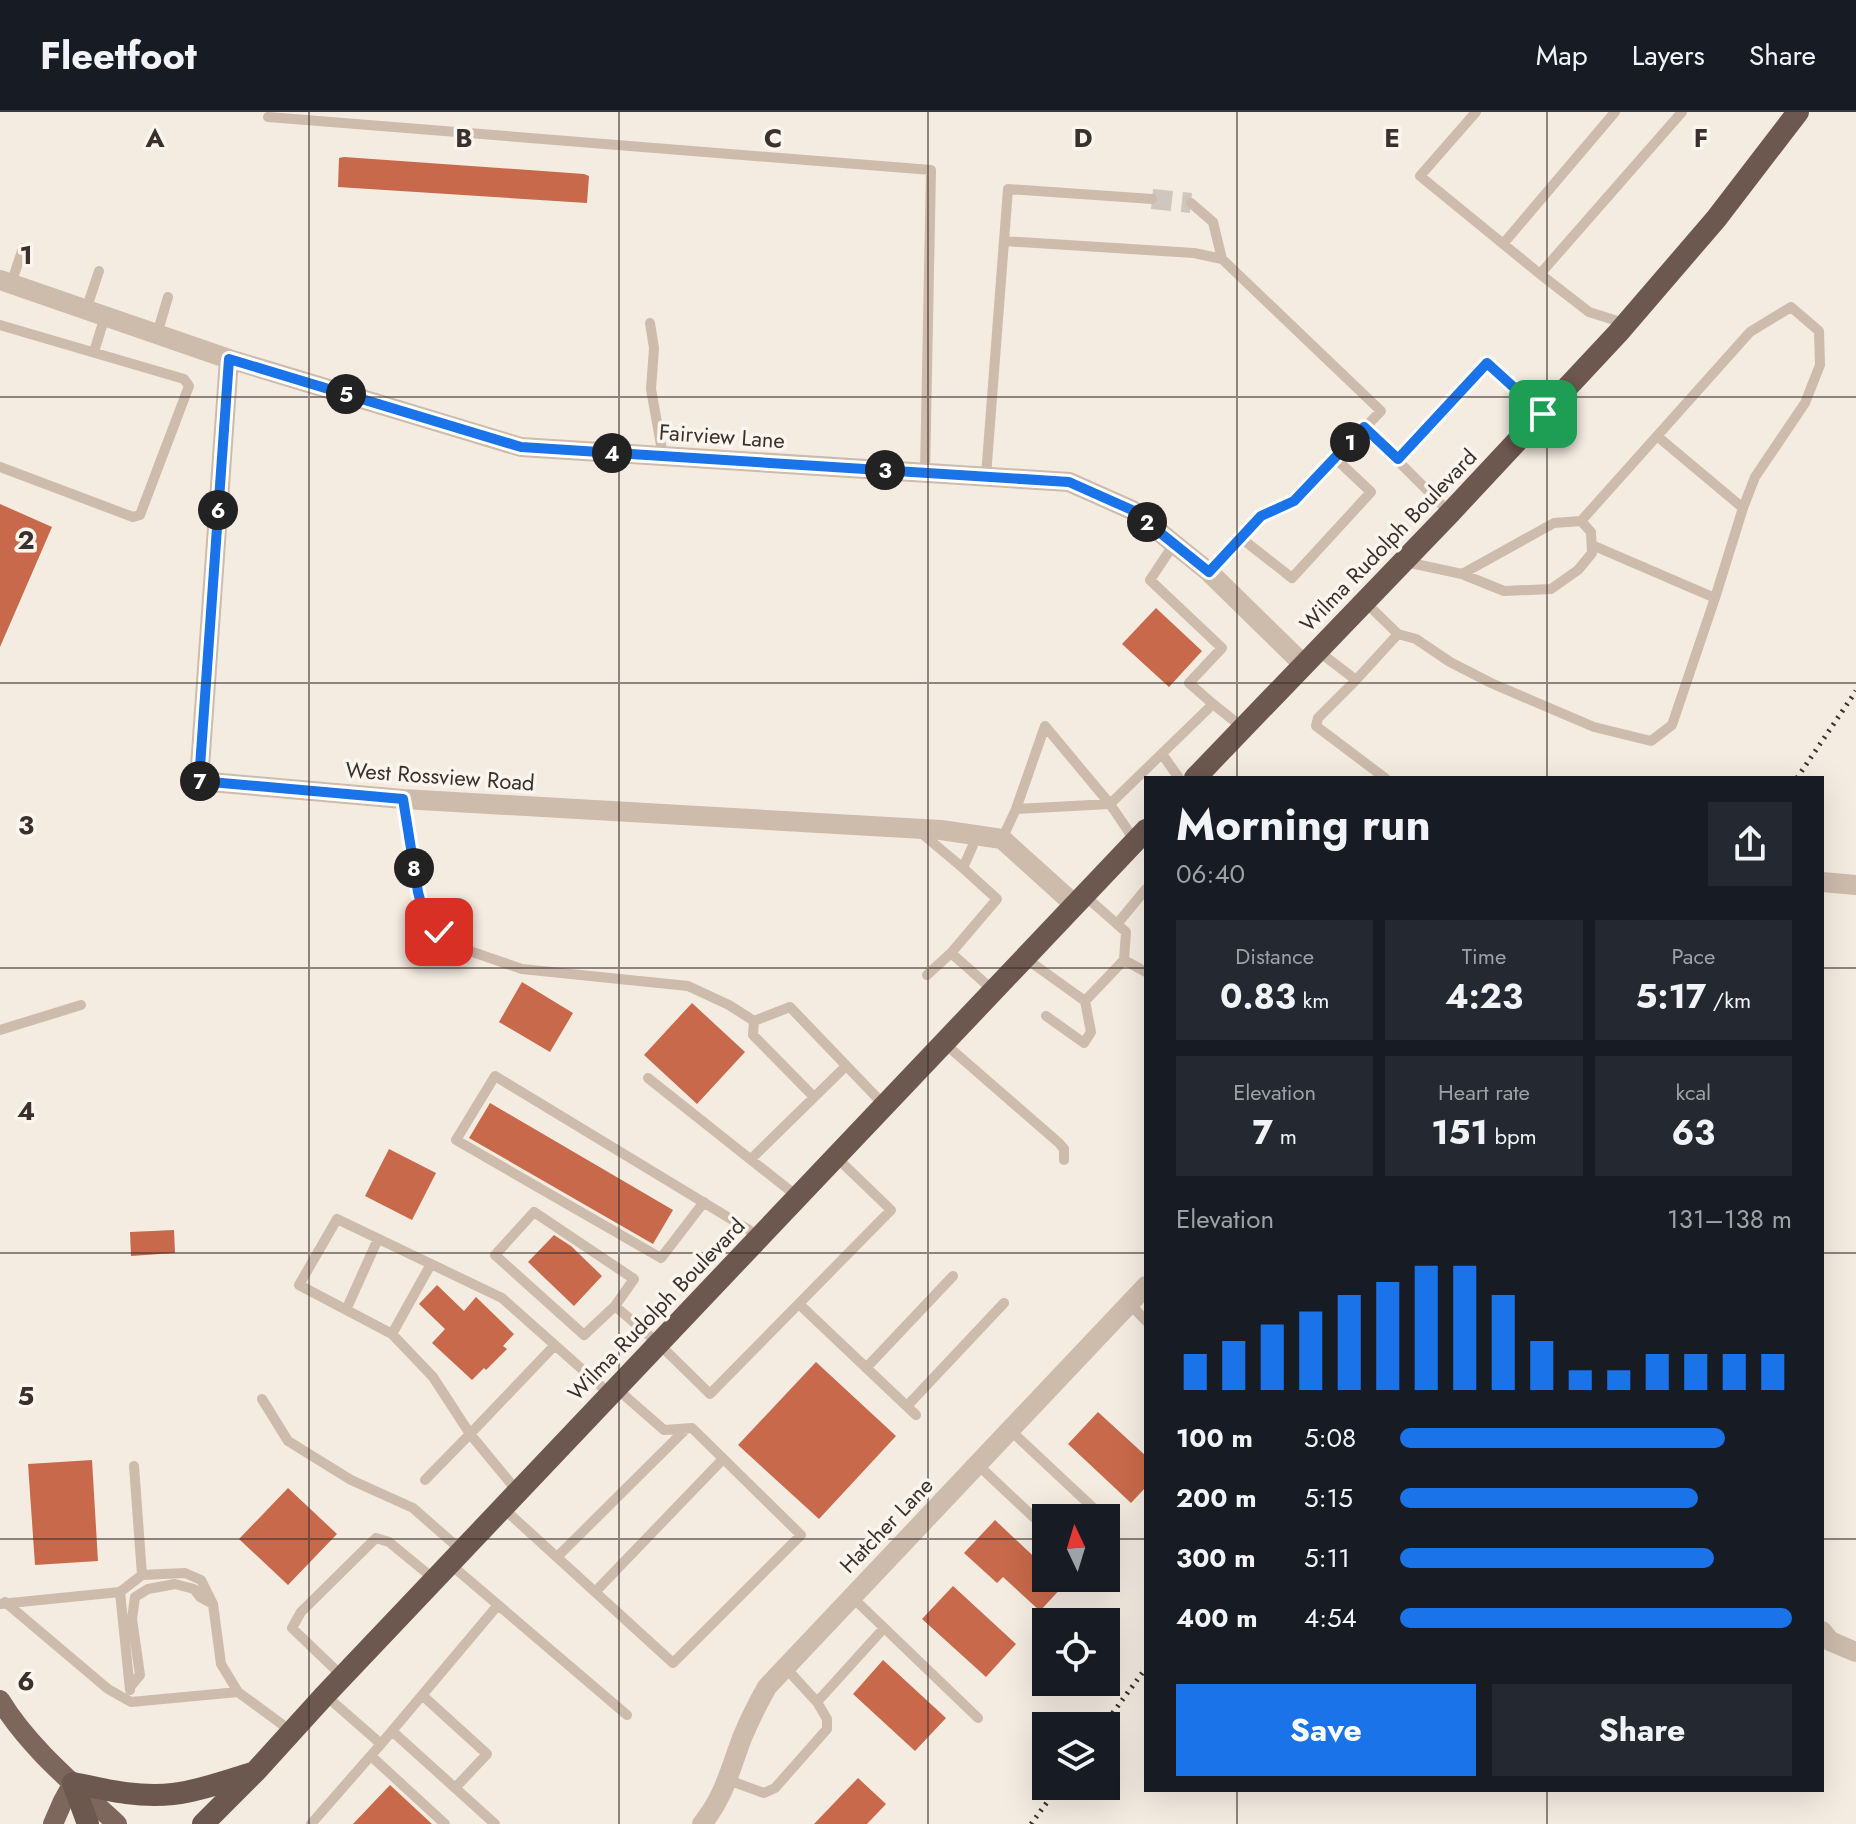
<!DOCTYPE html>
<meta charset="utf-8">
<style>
:root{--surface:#171b24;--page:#242831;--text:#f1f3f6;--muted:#9ea1a6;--line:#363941;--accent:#1a73e8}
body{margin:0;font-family:Jost,sans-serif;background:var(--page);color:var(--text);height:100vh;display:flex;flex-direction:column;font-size:30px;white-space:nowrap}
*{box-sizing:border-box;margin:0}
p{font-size:26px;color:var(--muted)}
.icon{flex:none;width:44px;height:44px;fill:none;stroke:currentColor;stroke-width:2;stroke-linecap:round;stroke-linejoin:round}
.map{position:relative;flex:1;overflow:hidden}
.drawer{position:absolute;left:1144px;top:664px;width:680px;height:1016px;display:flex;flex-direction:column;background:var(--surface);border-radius:0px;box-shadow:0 8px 32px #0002}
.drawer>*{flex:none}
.needle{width:52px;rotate:356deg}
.buttons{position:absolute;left:1032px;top:1392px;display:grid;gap:16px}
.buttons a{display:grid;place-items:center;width:88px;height:88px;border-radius:0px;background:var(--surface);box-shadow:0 8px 32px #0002;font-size:40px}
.pin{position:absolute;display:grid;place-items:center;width:68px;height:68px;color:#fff;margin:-34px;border-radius:16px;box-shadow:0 4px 12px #0006}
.km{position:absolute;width:40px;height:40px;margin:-20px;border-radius:50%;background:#222;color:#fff;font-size:22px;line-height:40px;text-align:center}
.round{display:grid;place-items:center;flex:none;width:84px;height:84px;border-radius:0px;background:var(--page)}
.summary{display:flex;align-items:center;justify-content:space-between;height:136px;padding:0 32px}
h1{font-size:44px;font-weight:700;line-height:60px}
.stats{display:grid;grid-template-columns:repeat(3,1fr);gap:12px;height:136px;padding:8px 32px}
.stats div{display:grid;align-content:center;border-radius:0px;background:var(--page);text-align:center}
.stats b{font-size:34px;font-weight:700}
.stats small{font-size:22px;font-weight:400}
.stats p{font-size:22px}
.chart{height:224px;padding:16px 32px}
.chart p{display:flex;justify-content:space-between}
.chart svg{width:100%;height:144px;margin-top:8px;stroke:var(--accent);stroke-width:6}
.action{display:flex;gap:16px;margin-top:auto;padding:16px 32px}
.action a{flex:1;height:92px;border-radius:0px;background:var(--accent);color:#fff;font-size:32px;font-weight:700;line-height:92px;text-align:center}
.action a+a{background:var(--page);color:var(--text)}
ul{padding:0 32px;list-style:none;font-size:26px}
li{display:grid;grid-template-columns:128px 96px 1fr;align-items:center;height:60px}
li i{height:20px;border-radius:10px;background:var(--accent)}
header{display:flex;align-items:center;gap:48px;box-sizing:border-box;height:112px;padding:0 40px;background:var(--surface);border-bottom:2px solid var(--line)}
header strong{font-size:38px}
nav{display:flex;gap:44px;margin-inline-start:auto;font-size:28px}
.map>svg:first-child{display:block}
.building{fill:#c8694b}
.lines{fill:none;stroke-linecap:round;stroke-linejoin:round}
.minor-tunnel{stroke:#cfc6bd;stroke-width:20;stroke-dasharray:20 10;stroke-linecap:butt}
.service{stroke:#cdbbac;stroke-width:10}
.minor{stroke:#cdbbac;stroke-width:20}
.tertiary{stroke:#cdbbac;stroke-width:20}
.primary{stroke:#7d675c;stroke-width:20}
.trunk{stroke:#6c584f;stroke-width:22}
.rail{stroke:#3b302b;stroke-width:5;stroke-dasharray:2 6;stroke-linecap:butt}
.route-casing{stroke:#fff;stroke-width:16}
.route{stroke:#1a73e8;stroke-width:10}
.grid{fill:none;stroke:#3b302b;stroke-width:2;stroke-opacity:0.55}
.labels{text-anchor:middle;stroke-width:7;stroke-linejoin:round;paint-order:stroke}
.street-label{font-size:22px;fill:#3b302b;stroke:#fbf5ee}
.grid-label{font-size:26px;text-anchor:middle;font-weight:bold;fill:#3b302b;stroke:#fbf5ee;stroke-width:7;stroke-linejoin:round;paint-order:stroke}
</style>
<header>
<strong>Fleetfoot</strong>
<nav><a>Map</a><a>Layers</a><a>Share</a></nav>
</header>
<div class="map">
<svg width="1856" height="1712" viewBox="0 0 1856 1712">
<rect width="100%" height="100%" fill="#f4ebe1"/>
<path class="building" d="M344 45 584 62 589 64 587 91 338 75 339 46Z
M0 392 52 415 0 535Z
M1156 496 1202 539 1169 575 1122 532Z
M522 870 573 901 550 940 499 910Z
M692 891 745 940 697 992 644 943Z
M490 991 673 1098 653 1132 469 1026Z
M389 1037 436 1061 412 1108 365 1084Z
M174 1118 175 1141 131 1144 130 1120Z
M554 1123 571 1134 602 1164 574 1194 528 1150Z
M437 1173 464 1199 476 1185 514 1222 503 1234 507 1237 486 1258 484 1256 472 1268 432 1231 445 1217 419 1192Z
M816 1250 896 1324 819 1407 738 1333Z
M1098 1300 1146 1344V1375L1131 1391 1068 1332Z
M92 1348 98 1449 35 1453 28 1352Z
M288 1376 337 1422 288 1473 239 1427Z
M995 1408 1046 1456V1466H1057L1064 1473 1040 1499 1003 1465 997 1471 964 1441Z
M953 1474 1016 1532 986 1565 922 1507Z
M883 1548 946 1606 915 1639 853 1582Z
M858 1666 886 1692 867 1712H814Z
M390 1673 432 1712H353Z"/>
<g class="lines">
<path class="minor-tunnel" d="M1152 87 1191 91"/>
<path class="service" d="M1476 0 1420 64 1540 162 1589 200 1624 211
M268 5 931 58 925 361
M1191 91 1213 110 1222 147
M1004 129 1194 141 1222 147 1381 299 1294 389 1261 404 1209 460
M1503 132 1615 0
M1540 162 1682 0
M11 172 23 136
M86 198 99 159
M650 211 654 236 651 277 663 344
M0 213 184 267 189 274 140 403 133 405 0 355
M157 222 168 185
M94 240 105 204
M1364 315 1450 401
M1657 324 1743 396
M1398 347 1487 251 1542 302
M986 364 1008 77 1152 87
M1581 409 1750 220 1791 195 1819 219 1820 253 1805 291 1755 365 1743 396 1715 486 1592 433
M1241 426 1292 466 1371 380 1335 346
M1406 450 1462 462 1554 411 1581 409 1591 420 1592 441 1578 458 1551 477 1504 479 1462 462
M1365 490 1398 522 1416 527 1450 550 1491 571 1594 615 1651 629 1672 613 1715 486
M1318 539 1356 568 1398 522
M1356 568 1318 606 1316 614 1385 666
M1213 592 1242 615
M1162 642 1179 666
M403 687 418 780 424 803 439 820 455 834 522 857 688 874 729 893 754 909
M1016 697 1110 692 1135 729
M920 720 963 756 997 787 951 841 994 879
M1002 727 1016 697 1045 614 1110 692 1213 592 1189 571 1222 536 1150 468 1174 432
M963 756 977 724
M1117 812 1146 777
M1025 846 1085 889 1124 848 1126 820 1084 783
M1124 848 1146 860
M927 863 951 841
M1046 904 1084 931 1091 920 1085 889
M754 909 790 895 884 993
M754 909 753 923 814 985
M0 918 81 893
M944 931 1059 1031 1064 1037V1048
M648 966 798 1085
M751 1047 846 954
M704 1090 661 1146 456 1028 495 964 759 1124
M1129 1191 1146 1209
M799 1192 916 1303
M615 1194 634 1167 534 1100 495 1143 584 1223 615 1194 659 1232 710 1282 891 1098 836 1045
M346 1198 378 1127
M392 1222 431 1152
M555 1233 470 1322 433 1265 392 1222 299 1173 337 1107 502 1186 611 1283
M866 1256 953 1164
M262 1287 288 1329 351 1368 413 1396 462 1439
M907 1294 1004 1191
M1009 1317 1104 1406
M977 1352 1046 1417
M134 1354 142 1463
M425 1368 470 1322 518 1380
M503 1396 673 1551 801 1423 692 1316 664 1318 617 1277
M1106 1408 1114 1416
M557 1445 686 1317
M450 1452 627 1603
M120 1480 130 1578
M595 1480 723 1347
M851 1484 978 1606
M5 1490 108 1577 131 1590 238 1580
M0 1492 120 1480 142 1463 185 1461 201 1468 213 1492 221 1552 238 1580 291 1619
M784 1554 817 1590 884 1516
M343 1565 292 1516 301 1500 376 1426 389 1430 434 1467
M130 1575 140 1563 132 1507 135 1485 148 1477 175 1472 194 1477 200 1485 213 1492
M422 1583 487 1642 455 1676
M392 1619 495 1712
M381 1632 498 1493
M371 1644 445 1712
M728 1668 764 1681 775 1676 827 1617V1607L817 1590
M311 1712 381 1632 325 1583"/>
<path class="minor" d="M0 168 229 247 521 335 1069 370 1132 398 1209 460 1304 553
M229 247 199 669 403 687 941 718 1002 727 1075 793
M1822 1519 1830 1529 1856 1540
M702 1712C724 1685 730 1658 742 1626 749 1609 758 1591 767 1575L1146 1174"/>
<path class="tertiary" d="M1822 770 1856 773"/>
<path class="primary" d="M0 1588C29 1636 76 1674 117 1712
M53 1712 63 1689 73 1671"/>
<path class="trunk" d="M1195 666 1450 401 1618 221 1716 107 1798 0
M73 1671C106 1678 139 1686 173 1682 199 1679 226 1669 252 1661
M73 1671 88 1712
M203 1712 255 1660 325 1583 1146 718"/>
<path class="rail" d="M1797 666 1856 579
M1103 1614 1146 1556
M1031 1712 1059 1674"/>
</g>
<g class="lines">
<defs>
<path id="route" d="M439 820 424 803 418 780 403 687 199 669 229 247 521 335 1069 370 1132 398 1209 460 1261 404 1294 389 1364 315 1398 347 1487 251 1543 302"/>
</defs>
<use href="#route" class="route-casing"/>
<use href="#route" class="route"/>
</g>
<path class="grid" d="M309 0V1712M619 0V1712M928 0V1712M1237 0V666M1547 0V666M0 285H1856M0 571H1856M0 856H1146M1822 856H1856M0 1141H1146M1822 1141H1856M0 1427H1046M1106 1427H1146M1822 1427H1856M1237 1678V1712M1547 1678V1712"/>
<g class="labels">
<g class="street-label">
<text transform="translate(722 324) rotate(4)" y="8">Fairview Lane</text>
<text transform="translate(1388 428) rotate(-46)" y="8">Wilma Rudolph Boulevard</text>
<text transform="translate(440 664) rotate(4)" y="8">West Rossview Road</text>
<text transform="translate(656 1197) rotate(-46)" y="8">Wilma Rudolph Boulevard</text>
<text transform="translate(886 1413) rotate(-46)" y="8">Hatcher Lane</text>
</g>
</g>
<g class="grid-label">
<text x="155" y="35">A</text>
<text x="464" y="35">B</text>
<text x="773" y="35">C</text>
<text x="1083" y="35">D</text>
<text x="1392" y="35">E</text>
<text x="1701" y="35">F</text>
<text x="26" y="152">1</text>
<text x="26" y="437">2</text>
<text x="26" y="722">3</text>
<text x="26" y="1008">4</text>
<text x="26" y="1293">5</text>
<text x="26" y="1578">6</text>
</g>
</svg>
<div class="buttons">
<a><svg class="needle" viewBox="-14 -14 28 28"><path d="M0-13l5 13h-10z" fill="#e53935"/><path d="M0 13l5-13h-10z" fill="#9ea1a6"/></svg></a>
<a><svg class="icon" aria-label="locate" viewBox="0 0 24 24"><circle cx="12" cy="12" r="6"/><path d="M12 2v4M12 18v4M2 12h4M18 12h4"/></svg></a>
<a><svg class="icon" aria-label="layers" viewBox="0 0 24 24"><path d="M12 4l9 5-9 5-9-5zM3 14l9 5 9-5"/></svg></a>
</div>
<div class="pin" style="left:1543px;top:302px;background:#1e9e55"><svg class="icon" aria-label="arrive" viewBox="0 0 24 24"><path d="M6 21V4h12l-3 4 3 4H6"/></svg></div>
<div class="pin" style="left:439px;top:820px;background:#d93025"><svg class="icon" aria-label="check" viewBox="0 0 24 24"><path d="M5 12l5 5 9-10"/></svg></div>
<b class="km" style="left:1350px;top:330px">1</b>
<b class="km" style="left:1147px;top:410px">2</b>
<b class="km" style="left:885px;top:358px">3</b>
<b class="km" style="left:612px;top:341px">4</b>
<b class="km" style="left:346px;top:282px">5</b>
<b class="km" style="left:218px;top:398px">6</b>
<b class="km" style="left:200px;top:669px">7</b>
<b class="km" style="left:414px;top:756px">8</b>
<section class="drawer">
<div class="summary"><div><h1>Morning run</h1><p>06:40</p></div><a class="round"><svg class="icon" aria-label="share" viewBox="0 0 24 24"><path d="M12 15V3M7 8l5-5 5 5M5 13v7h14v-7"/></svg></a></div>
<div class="stats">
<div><p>Distance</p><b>0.83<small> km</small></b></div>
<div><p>Time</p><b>4:23</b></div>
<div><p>Pace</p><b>5:17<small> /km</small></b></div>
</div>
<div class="stats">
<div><p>Elevation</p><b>7<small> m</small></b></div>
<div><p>Heart rate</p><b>151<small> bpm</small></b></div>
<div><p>kcal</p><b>63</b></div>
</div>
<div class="chart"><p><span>Elevation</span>131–138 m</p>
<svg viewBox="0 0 160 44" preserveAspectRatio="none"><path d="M5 44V33M15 44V29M25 44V24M35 44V20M45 44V15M55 44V11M65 44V6M75 44V6M85 44V15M95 44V29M105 44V38M115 44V38M125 44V33M135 44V33M145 44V33M155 44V33"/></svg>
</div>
<ul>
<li><b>100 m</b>5:08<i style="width:83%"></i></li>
<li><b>200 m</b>5:15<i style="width:76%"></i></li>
<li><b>300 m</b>5:11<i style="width:80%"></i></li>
<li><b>400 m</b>4:54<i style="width:100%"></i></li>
</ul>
<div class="action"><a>Save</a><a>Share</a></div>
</section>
</div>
